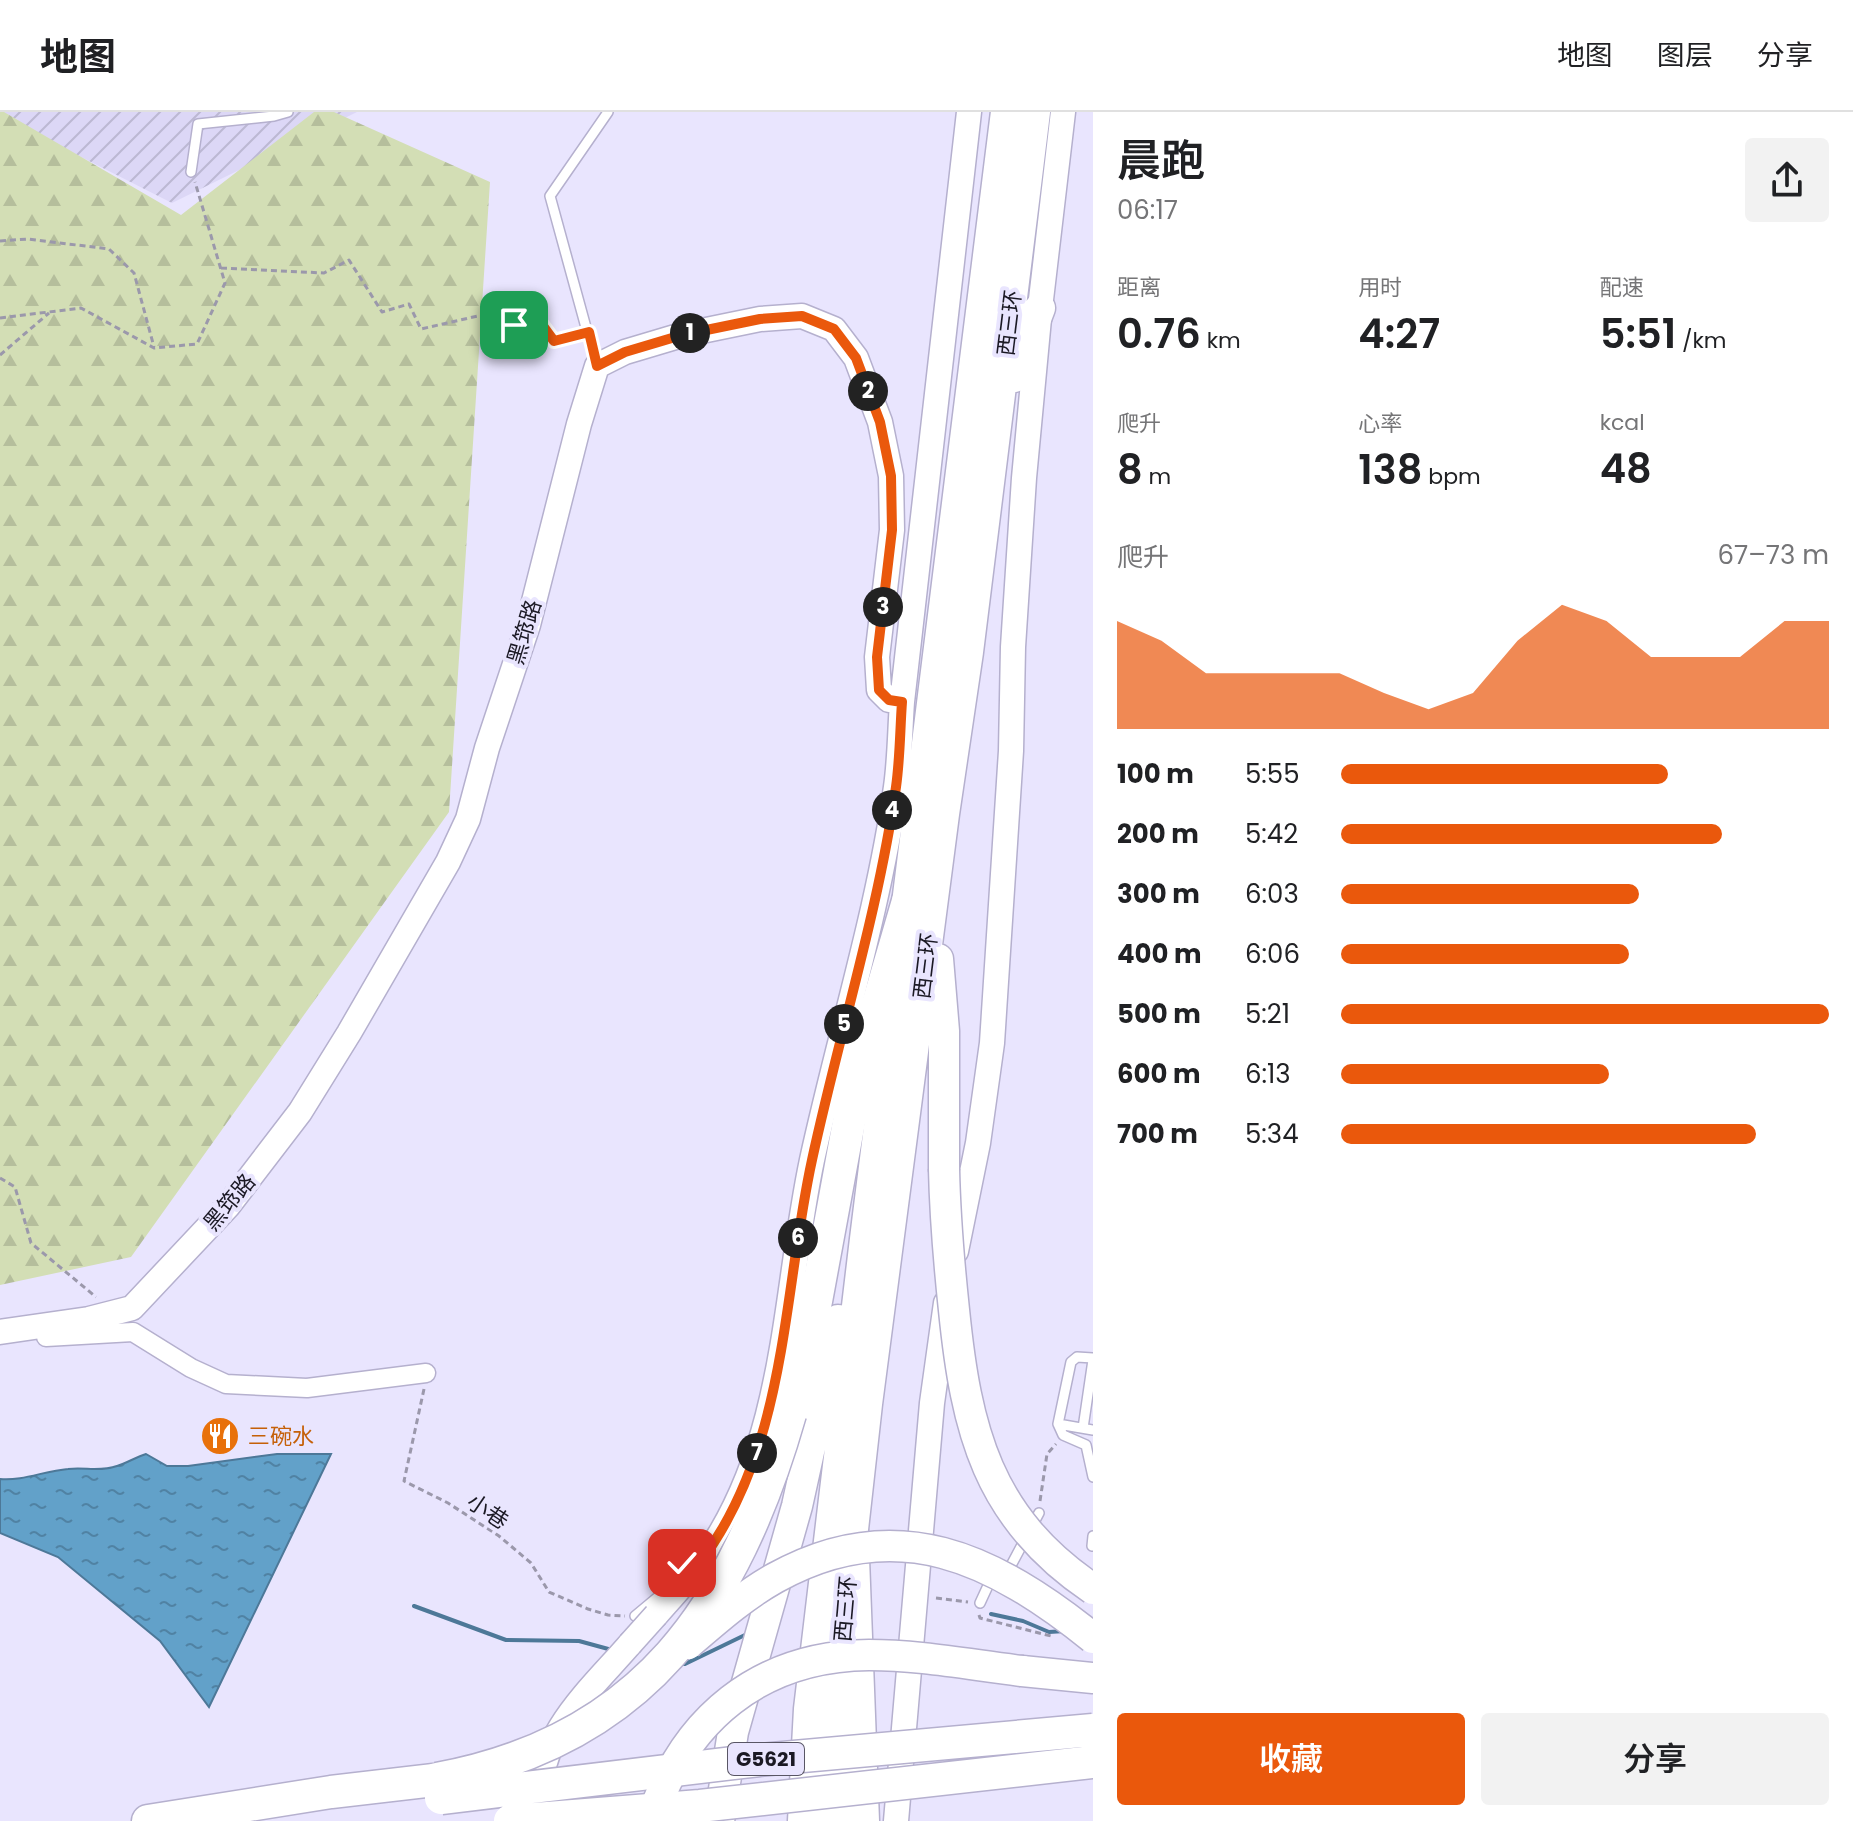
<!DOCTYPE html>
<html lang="zh">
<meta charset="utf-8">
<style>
:root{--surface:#fff;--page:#f2f2f2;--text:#202124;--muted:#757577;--line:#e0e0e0;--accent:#ea580c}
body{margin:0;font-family:Poppins,"Noto Sans SC",sans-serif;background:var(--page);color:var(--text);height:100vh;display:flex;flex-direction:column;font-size:30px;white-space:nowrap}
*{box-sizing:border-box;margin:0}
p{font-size:26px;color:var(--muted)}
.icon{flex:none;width:44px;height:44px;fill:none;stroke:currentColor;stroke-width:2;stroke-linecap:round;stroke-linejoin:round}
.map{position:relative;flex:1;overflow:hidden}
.sheet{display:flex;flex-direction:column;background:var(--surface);width:760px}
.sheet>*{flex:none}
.pin{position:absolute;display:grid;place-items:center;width:68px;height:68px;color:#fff;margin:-34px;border-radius:16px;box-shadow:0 4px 12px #0006}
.km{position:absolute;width:40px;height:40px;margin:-20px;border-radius:50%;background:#222;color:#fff;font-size:22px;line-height:40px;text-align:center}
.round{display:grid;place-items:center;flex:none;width:84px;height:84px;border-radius:8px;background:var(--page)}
.summary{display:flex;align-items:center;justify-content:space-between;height:136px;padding:0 24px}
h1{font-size:44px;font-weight:600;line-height:60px}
.metrics{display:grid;grid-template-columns:repeat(3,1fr);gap:12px;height:136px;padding:8px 24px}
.metrics div{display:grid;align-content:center}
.metrics b{font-size:40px;font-weight:600}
.metrics small{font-size:22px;font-weight:400}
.metrics p{font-size:22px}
.chart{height:224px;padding:16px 24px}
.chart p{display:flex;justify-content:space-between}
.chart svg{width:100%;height:144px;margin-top:8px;fill:var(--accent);opacity:.7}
.primary-button{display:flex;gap:16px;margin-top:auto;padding:16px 24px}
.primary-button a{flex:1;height:92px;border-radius:8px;background:var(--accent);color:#fff;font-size:32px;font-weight:600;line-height:92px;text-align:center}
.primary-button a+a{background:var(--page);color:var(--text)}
ul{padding:0 24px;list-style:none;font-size:26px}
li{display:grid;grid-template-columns:128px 96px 1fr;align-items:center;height:60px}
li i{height:20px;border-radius:10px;background:var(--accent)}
header{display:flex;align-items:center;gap:48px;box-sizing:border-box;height:112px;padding:0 40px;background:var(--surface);border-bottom:2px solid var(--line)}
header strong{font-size:38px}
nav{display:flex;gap:44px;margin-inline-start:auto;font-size:28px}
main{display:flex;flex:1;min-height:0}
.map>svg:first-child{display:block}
.industrial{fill:url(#industrial-furrows)}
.forest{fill:url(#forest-firs)}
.water{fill:url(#water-ripples);stroke:#4d7898;stroke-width:2}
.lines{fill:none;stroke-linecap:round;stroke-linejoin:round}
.stream{stroke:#4d7898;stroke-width:4}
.service-casing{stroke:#b5b0ce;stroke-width:12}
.minor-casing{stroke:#b5b0ce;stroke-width:21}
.secondary-casing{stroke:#b5b0ce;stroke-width:27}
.trunk-casing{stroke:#b5b0ce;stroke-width:33}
.motorway-casing{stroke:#b5b0ce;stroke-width:35}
.path{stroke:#9b98ab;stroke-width:3;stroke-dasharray:6 4;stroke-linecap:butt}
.service{stroke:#fff;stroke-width:9}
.minor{stroke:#fff;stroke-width:18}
.secondary{stroke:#fff;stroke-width:24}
.trunk{stroke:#fff;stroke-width:30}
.motorway{stroke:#fff;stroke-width:32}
.secondary-bridge-casing{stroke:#b5b0ce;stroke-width:27;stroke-linecap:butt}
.trunk-bridge-casing{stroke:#b5b0ce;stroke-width:33;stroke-linecap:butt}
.motorway-bridge-casing{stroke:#b5b0ce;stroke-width:35;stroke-linecap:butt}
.secondary-bridge{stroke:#fff;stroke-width:24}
.trunk-bridge{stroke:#fff;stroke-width:30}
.motorway-bridge{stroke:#fff;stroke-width:32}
.route-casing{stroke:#fff;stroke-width:16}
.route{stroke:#ea580c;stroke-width:10}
.labels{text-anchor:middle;stroke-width:8;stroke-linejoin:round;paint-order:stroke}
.shield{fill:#e9e5fe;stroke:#595665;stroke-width:2}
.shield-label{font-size:20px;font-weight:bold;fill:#1b1924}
.street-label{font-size:22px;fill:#1b1924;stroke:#e9e5fe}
.food-label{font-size:22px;fill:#c56008;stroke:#e9e5fe;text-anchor:start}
</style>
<header>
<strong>地图</strong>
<nav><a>地图</a><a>图层</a><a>分享</a></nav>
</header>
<main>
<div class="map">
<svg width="1093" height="1709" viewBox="0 0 1093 1709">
<defs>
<pattern id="industrial-furrows" width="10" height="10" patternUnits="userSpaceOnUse" patternTransform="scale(2)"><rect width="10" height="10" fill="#dcd7f6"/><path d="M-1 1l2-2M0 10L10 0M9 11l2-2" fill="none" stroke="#bcb8d3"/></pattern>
<pattern id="forest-firs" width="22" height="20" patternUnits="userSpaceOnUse" patternTransform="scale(2)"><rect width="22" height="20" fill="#d3deb5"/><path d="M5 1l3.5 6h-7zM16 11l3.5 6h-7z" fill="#b5be9c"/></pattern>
<pattern id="water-ripples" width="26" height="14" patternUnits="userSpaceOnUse" patternTransform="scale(2)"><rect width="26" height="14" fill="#62a1c9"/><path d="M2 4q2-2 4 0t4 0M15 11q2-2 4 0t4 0" fill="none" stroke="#5082a3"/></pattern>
</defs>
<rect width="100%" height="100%" fill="#e9e5fe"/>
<path class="industrial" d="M0 0H357L172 91 0 4Z"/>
<path class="forest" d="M0 0H4L181 103 314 0H334L490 70 449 700 131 1145 0 1173Z"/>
<path class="water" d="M146 1342 167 1354H188L277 1342H331L209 1595 160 1529 58 1445 0 1421V1367C23 1369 44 1359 68 1357 85 1355 100 1360 117 1354 127 1351 136 1345 146 1342Z"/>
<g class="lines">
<path class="stream" d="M414 1494 506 1528 579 1529 612 1538
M991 1502 1023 1509 1049 1520 1065 1519
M679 1552H685L747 1522"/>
<defs>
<path id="service" d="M191 60 198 12 274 4 288 0
M596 252 550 84 608 0
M1093 1246 1077 1245 1071 1250 1058 1312 1063 1323 1086 1333 1093 1365
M1058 1312 1093 1318
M1083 1316 1093 1248
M1092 1434 1093 1424
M1007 1461 1039 1401
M980 1491 992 1465
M635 1504 659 1484 682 1451 695 1452"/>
<path id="minor" d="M46 1225 133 1220 191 1256 226 1272 307 1276 426 1261"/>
<path id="secondary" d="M956 1139 978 1031 992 931 1011 639 1013 535 1024 366 1040 196 1063 0
M0 1220 89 1207 132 1196 228 1094 300 1000 349 921 448 750 468 707 487 636 528 513 579 312 597 254 625 240 682 223 760 207 802 204 834 217 856 246 880 310 891 364 892 418 877 545 879 578 889 588 902 590
M656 1503C674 1482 695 1461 710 1438 788 1321 784 1180 812 1048 839 924 878 801 896 675 900 647 900 618 902 590L969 0
M541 1687C536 1624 592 1576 630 1532
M896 1709 932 1291 946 1191"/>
<path id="trunk" d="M1014 265 1040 196
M938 847 944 919V1057
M850 1444 867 1292 944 702 968 540 1035 0
M1022 1559 1093 1566
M719 1709 733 1620 797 1394 838 1208
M803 1709 809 1597 865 1127 1006 0
M832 1709 843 1519"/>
<path id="motorway" d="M790 1302 816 1189 858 961 908 789
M852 1420 863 1709
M148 1709 331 1680 434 1668"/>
</defs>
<use href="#service" class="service-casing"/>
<use href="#minor" class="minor-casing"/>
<use href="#secondary" class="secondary-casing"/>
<use href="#trunk" class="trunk-casing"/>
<use href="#motorway" class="motorway-casing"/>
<path class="path" d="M0 129 28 127 109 137 134 161 154 235
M221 156 324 161 349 148 382 200 409 192 421 217 491 201 514 213 540 210 554 229 578 223
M0 206 81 196 154 236 197 232 225 171 195 70
M0 243 49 201
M0 1066 15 1075 31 1131 96 1185
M424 1277 404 1369 448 1391 499 1424 531 1451 549 1480 588 1497 608 1503 625 1504
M1040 1389 1047 1342 1056 1332
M936 1486 968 1490
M979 1503 980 1506 1051 1524"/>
<use href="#service" class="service"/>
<use href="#minor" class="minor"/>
<use href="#secondary" class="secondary"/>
<use href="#trunk" class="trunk"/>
<use href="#motorway" class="motorway"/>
<defs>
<path id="secondary-bridge" d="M630 1532 656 1503"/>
<path id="trunk-bridge" d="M944 1057C945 1104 949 1151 954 1198 966 1317 987 1406 1093 1477
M688 1532C716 1508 743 1484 775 1466 897 1398 994 1447 1093 1526
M651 1709C683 1607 760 1544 869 1543 920 1543 971 1553 1022 1559"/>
<path id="motorway-bridge" d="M437 1667C644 1629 735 1494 790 1302
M441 1686 759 1648 1093 1618
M510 1709 700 1694 1093 1650"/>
</defs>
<use href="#secondary-bridge" class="secondary-bridge-casing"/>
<use href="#trunk-bridge" class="trunk-bridge-casing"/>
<use href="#motorway-bridge" class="motorway-bridge-casing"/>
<use href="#secondary-bridge" class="secondary-bridge"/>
<use href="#trunk-bridge" class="trunk-bridge"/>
<use href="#motorway-bridge" class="motorway-bridge"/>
</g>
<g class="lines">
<defs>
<path id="route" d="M514 213 540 210 554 229 589 220 597 254 625 240 682 223 760 207 802 204 834 217 856 246 880 310 891 364 892 418 877 545 879 578 889 588 902 590C900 618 900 647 896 675 878 801 839 923 812 1048 782 1185 788 1334 699 1452L682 1451"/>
</defs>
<use href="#route" class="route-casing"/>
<use href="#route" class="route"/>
</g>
<defs>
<symbol id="restaurant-disc" viewBox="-11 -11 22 22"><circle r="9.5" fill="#e8710a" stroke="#e9e5fe"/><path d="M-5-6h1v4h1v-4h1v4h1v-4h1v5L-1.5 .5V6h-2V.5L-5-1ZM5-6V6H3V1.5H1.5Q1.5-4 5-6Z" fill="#fff"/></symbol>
</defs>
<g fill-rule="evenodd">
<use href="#restaurant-disc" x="198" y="1302" width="44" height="44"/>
</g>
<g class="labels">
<rect class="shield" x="728" y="1631" width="76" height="32" rx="6"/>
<g class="shield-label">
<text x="766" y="1654">G5621</text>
</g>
<g class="street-label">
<text transform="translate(1009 211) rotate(-83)" y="8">西三环</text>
<text transform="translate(524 520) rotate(-73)" y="8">黑筇路</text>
<text transform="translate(925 854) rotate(-83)" y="8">西三环</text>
<text transform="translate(229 1090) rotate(-50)" y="8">黑筇路</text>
<text transform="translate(488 1399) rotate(34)" y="8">小巷</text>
<text transform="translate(845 1497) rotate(-85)" y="8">西三环</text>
</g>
<g class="food-label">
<text x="248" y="1332">三碗水</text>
</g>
</g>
</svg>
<div class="pin" style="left:514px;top:213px;background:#1e9e55"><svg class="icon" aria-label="arrive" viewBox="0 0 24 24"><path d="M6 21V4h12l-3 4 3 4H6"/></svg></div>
<div class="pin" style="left:682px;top:1451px;background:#d93025"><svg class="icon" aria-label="check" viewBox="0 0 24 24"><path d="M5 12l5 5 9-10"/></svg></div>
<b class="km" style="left:690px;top:221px">1</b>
<b class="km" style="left:868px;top:279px">2</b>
<b class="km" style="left:883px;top:495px">3</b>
<b class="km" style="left:892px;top:698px">4</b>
<b class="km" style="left:844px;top:912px">5</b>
<b class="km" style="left:798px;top:1126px">6</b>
<b class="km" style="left:757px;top:1341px">7</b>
</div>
<section class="sheet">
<div class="summary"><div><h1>晨跑</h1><p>06:17</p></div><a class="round"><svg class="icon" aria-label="share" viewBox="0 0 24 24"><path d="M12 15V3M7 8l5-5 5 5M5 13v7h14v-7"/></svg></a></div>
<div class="metrics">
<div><p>距离</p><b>0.76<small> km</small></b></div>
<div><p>用时</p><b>4:27</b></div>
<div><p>配速</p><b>5:51<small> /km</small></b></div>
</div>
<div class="metrics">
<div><p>爬升</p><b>8<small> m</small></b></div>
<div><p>心率</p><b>138<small> bpm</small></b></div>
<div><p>kcal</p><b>48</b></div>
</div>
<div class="chart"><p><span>爬升</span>67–73 m</p>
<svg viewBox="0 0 160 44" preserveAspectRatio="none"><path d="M0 44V11L10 17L20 27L30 27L40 27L50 27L60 33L70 38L80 33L90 17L100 6L110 11L120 22L130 22L140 22L150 11L160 11V44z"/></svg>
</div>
<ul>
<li><b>100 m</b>5:55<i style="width:67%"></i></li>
<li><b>200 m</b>5:42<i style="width:78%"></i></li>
<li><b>300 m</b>6:03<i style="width:61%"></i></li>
<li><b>400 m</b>6:06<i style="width:59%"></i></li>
<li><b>500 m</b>5:21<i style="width:100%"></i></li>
<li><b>600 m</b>6:13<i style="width:55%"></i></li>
<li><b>700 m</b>5:34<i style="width:85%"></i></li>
</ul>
<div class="primary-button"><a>收藏</a><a>分享</a></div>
</section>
</main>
